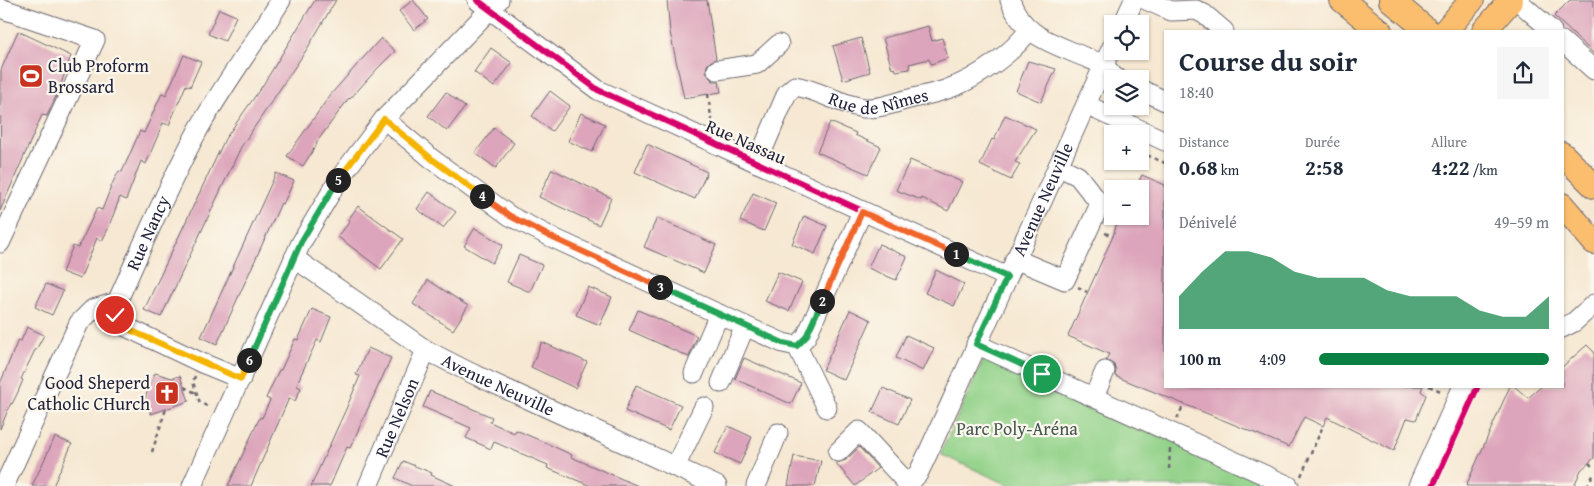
<!DOCTYPE html>
<html lang="fr">
<meta charset="utf-8">
<style>
:root{--surface:#fff;--page:#f6f6f7;--text:#1f2937;--muted:#747a83;--accent:#0b8043}
body{margin:0;font-family:"Gentium Book Plus",serif;background:var(--page);color:var(--text);height:100vh;display:flex;flex-direction:column;font-size:19px;white-space:nowrap}
*{box-sizing:border-box;margin:0}
p{font-size:16px;color:var(--muted)}
.icon{flex:none;width:28px;height:28px;fill:none;stroke:currentColor;stroke-width:2;stroke-linecap:round;stroke-linejoin:round}
.map{position:relative;flex:1;overflow:hidden}
.sheet{position:absolute;left:1164px;top:30px;width:400px;height:358px;display:flex;flex-direction:column;background:var(--surface);border-radius:0px;box-shadow:0 1px 4px #0004}
.sheet>*{flex:none}
.fabs{position:absolute;left:1104px;top:15px;display:grid;gap:10px}
.fabs a{display:grid;place-items:center;width:45px;height:45px;border-radius:0px;background:var(--surface);box-shadow:0 1px 4px #0004;font-size:25px}
.pin{position:absolute;display:grid;place-items:center;width:42px;height:42px;color:#fff;margin:-21px;border:2px solid #fff;border-radius:50%;box-shadow:0 1px 5px #0007}
.km{position:absolute;width:25px;height:25px;margin:-12px;border-radius:50%;background:#222;color:#fff;font-size:14px;line-height:25px;text-align:center}
.round{display:grid;place-items:center;flex:none;width:52px;height:52px;border-radius:0px;background:var(--page)}
.head{display:flex;align-items:center;justify-content:space-between;height:85px;padding:0 15px}
h1{font-size:28px;font-weight:700;line-height:38px}
.stats{display:grid;grid-template-columns:repeat(3,1fr);gap:8px;height:85px;padding:5px 15px}
.stats div{display:grid;align-content:center}
.stats b{font-size:21px;font-weight:700}
.stats small{font-size:14px;font-weight:400}
.stats p{font-size:14px}
.chart{height:140px;padding:10px 15px}
.chart p{display:flex;justify-content:space-between}
.chart svg{width:100%;height:90px;margin-top:5px;fill:var(--accent);opacity:.7}
ul{padding:0 15px;list-style:none;font-size:16px}
li{display:grid;grid-template-columns:80px 60px 1fr;align-items:center;height:38px}
li i{height:12px;border-radius:6px;background:var(--accent)}
.map>svg:first-child{display:block}
.green{fill:#91d188;stroke:#5a7a62}
.building{fill:#dda5bb}
.lines{fill:none;stroke-linecap:round;stroke-linejoin:round}
.minor-casing{stroke:#6c6770;stroke-width:21}
.major-casing{stroke:#6c6770;stroke-width:26}
.path{stroke:#6c6770;stroke-width:2.5;stroke-dasharray:4 4;stroke-linecap:butt}
.minor{stroke:#fff;stroke-width:19}
.major{stroke:#fabe6e;stroke-width:24}
.cycleway-casing{stroke:#fbf7ec;stroke-width:9}
.cycleway{stroke:#d6006c;stroke-width:6}
.split-1-casing{stroke:#fff;stroke-width:10}
.split-2-casing{stroke:#fff;stroke-width:10}
.split-3-casing{stroke:#fff;stroke-width:10}
.split-4-casing{stroke:#fff;stroke-width:10}
.split-5-casing{stroke:#fff;stroke-width:10}
.split-6-casing{stroke:#fff;stroke-width:10}
.split-7-casing{stroke:#fff;stroke-width:10}
.split-1{stroke:#22a559;stroke-width:6}
.split-2{stroke:#f0652b;stroke-width:6}
.split-3{stroke:#22a559;stroke-width:6}
.split-4{stroke:#f0652b;stroke-width:6}
.split-5{stroke:#f5b400;stroke-width:6}
.split-6{stroke:#22a559;stroke-width:6}
.split-7{stroke:#f5b400;stroke-width:6}
.labels{text-anchor:middle;stroke-width:4.5;stroke-linejoin:round;paint-order:stroke}
.poi-label{font-size:18px;fill:#22223b;stroke:#fbf7ec;text-anchor:start}
.street-label{font-size:18px;fill:#22223b;stroke:#fbf7ec}
.park-label{font-size:18px;fill:#435752;stroke:#fbf7ec}
</style>
<div class="map">
<svg width="1594" height="486" viewBox="0 0 1594 486">
<rect width="100%" height="100%" fill="#fbf7ec"/>
<filter id="ink" filterUnits="userSpaceOnUse"><feTurbulence type="fractalNoise" baseFrequency=".02" numOctaves="2"/><feDisplacementMap in="SourceGraphic" scale="10" xChannelSelector="R" yChannelSelector="G"/><feConvolveMatrix kernelMatrix="1 2 1 2 8 2 1 2 1" color-interpolation-filters="sRGB"/></filter>
<filter id="wash" filterUnits="userSpaceOnUse"><feTurbulence type="fractalNoise" baseFrequency=".0096" numOctaves="4" result="noise"/><feDisplacementMap in="SourceGraphic" scale="20" xChannelSelector="R" yChannelSelector="G"/><feGaussianBlur stdDeviation="1.12" result="paint"/><feColorMatrix in="noise" values="0 0 0 0 0 0 0 0 0 0 0 0 0 0 0 0 0 1.4 0 .05"/><feComposite in="paint" operator="in"/></filter>
<g filter="url(#wash)">
<rect width="100%" height="100%" fill="#f6e8d2"/>
<path class="green" d="M986 355 1276 486H1011L940 454Z"/>
<g id="blocks">
<path class="building" d="M315 0H336L307 49 241 147 161 317 144 310 225 139 263 85Z
M413 0 428 19 414 30 399 11Z
M667 0H707L716 59 710 62 707 65 706 71 709 77 713 81H719L721 92 684 98 670 32Z
M1570 0H1594V54L1554 16Z
M219 9 236 16 225 41 208 34Z
M928 26 932 41 942 38 948 58 931 64 929 59 909 64 910 69 896 71 895 68 892 69 883 38Z
M18 31 71 56 58 92 47 116 42 115 0 211 1 70Z
M381 38 395 51 377 69 350 99 349 98 316 143 317 144 303 166 287 156 331 94Z
M861 38 870 72 843 80 833 46Z
M491 48 512 63 494 87 474 72Z
M184 55 201 62 190 87 186 85 169 125 163 123 146 164 141 161 126 200 120 197 108 229 102 241 97 238 80 279 62 272 73 246 78 248 97 208 102 210 113 182 119 171 122 172 140 131 144 133 162 93 166 95Z
M1028 61 1056 69 1041 102 1016 91Z
M550 91 570 106 552 131 532 116Z
M446 92 465 107 447 131 428 116Z
M581 113 605 124 592 152 568 141Z
M1005 115 1036 129 1015 162 1020 164 1011 180 980 165 992 139 994 140Z
M830 122 856 133 855 135 881 147 868 174 817 152Z
M494 128 514 143 496 168 475 153Z
M647 144 707 172 695 199 635 172Z
M910 160 962 182 948 211 922 198 921 200 896 190Z
M552 169 611 198 599 225 539 197Z
M276 173 294 181 283 204 281 203 217 344 201 337Z
M1142 175 1165 185V386H1423L1421 391 1426 395 1416 420 1407 418 1394 451 1327 417 1323 426 1304 417 1289 447 1115 376 1116 370 1114 365 1106 360 1109 354 1068 336 1113 236 1119 216H1140V189H1135Z
M429 192 456 212 443 228 417 209Z
M753 193 776 203 764 231 740 221Z
M358 206 403 239 381 269 338 237 350 221 348 220Z
M804 216 827 226 815 254 792 244Z
M657 218 716 245 704 273 644 247Z
M475 228 503 245 492 263 464 246Z
M879 244 907 257 896 280 868 268Z
M519 255 542 265 530 292 507 282Z
M936 270 964 284 954 306 925 293Z
M778 272 802 282 789 311 765 301Z
M428 280 468 306 453 330 413 304Z
M46 284 63 291 52 315 35 307Z
M588 287 612 297 600 325 576 315Z
M312 309 331 317 321 342 317 340 299 379 297 386 301 388 295 401 289 398 251 486H228L260 417 262 418 270 400 266 398 279 370H281L295 339 298 340Z
M638 310 697 336 689 357 629 330Z
M850 310 871 320 844 380 823 370Z
M27 327 44 335 36 350H35L21 379 23 380 18 392 12 404 11 403 0 429V384L18 340 21 341Z
M906 335 934 348 923 371 896 358Z
M542 342 587 362 575 388 531 367Z
M1587 345 1594 352V458L1581 470 1574 486H1466L1510 386H1514L1528 398 1542 386H1562V367Z
M368 348 391 358 350 448 347 447 330 486H311L346 409 360 376 356 375Z
M744 358 801 383 791 404 735 379Z
M155 373 172 378 180 376 189 401 151 414 145 398Z
M636 385 681 405 669 430 625 411Z
M883 388 910 400 899 424 872 412Z
M430 391 492 417 490 422 514 433 516 430 546 443 572 455 571 457 638 486H591L547 468 548 465 494 442 491 449 466 438 471 428 423 407Z
M728 426 752 437 740 464 715 453Z
M55 437 72 444 53 486H32Z
M859 447 878 468 855 486 836 463 846 460Z
M794 456 821 461 815 486H788Z
M403 461 432 473 431 475 455 486H412L395 478Z"/>
</g>
</g>
<g filter="url(#ink)">
<use href="#blocks" fill-opacity="0" stroke="#6c6770" stroke-width="1"/>
<g class="lines">
<defs>
<g id="minor">
<path d="M477 0 598 90 1007 277"/>
<path d="M1010 0C1023 36 1050 42 1082 56 1089 59 1097 61 1103 65 1109 69 1111 76 1118 79"/>
<path d="M1146 0 1171 11 1196 10 1204 14 1224 31"/>
<path d="M1517 0 1552 31"/>
<path d="M0 8 95 40 0 243"/>
<path d="M1123 24 1134 0"/>
<path d="M1562 41 1594 70"/>
<path d="M717 70 757 64 779 44"/>
<path d="M1140 89 1165 101"/>
<path d="M1086 105 1165 141"/>
<path d="M384 119 432 159 510 216 551 237 745 326 783 343 797 346 806 337 862 212"/>
<path id="s1" d="M757 163 787 93 795 86C819 90 840 105 864 108 877 109 893 104 905 100 920 96 935 94 950 88 976 79 1013 53 1029 30"/>
<path id="s2" d="M294 258 426 350 469 372 717 486"/>
<path d="M1015 259 1065 280 1100 204 1078 176 1058 166"/>
<path d="M117 302 115 315 122 325 202 363 241 379"/>
<path d="M1562 328 1574 322 1594 304"/>
<path d="M976 344 1289 486"/>
<path d="M797 346 827 408"/>
<path d="M694 373 719 314"/>
<path d="M721 383 745 326"/>
<path d="M1094 397 1105 371"/>
<path d="M838 452 859 431 909 485"/>
<path d="M675 467 704 407"/>
<path id="s3" d="M4 486 79 323 93 309 117 302C143 245 167 187 197 132 222 86 254 45 281 0"/>
<path d="M192 486 301 243 339 179 384 119 499 0"/>
<path id="s4" d="M368 486 426 350"/>
<path d="M756 486 778 433"/>
<path id="s5" d="M907 486 918 474 928 453 1112 47"/>
<path d="M1418 486 1463 386"/>
</g>
<path id="major" d="M1342 0 1380 31
M1391 0 1428 31
M1445 31 1472 0
M1484 31 1511 0
M1562 154 1594 186
M1562 205 1594 242"/>
</defs>
<use href="#minor" class="minor-casing"/>
<use href="#major" class="major-casing"/>
<path class="path" d="M708 94 712 125
M1140 152 1165 163
M1105 233 1113 236
M1078 287 1087 292
M195 376 193 382 200 403 210 407
M1429 386 1443 392
M184 387 196 393
M1177 419 1184 404
M152 452 166 409
M1589 463 1594 468
M1169 469 1170 448
M1301 476 1323 426
M1587 486 1594 474"/>
<use href="#minor" class="minor"/>
<use href="#major" class="major"/>
<defs>
<path id="cycleway" d="M477 0 598 90 1007 277
M384 119 432 159 510 216 551 237 745 326 783 343 797 346 806 337 862 212
M1433 486 1478 386"/>
</defs>
<use href="#cycleway" class="cycleway-casing"/>
<use href="#cycleway" class="cycleway"/>
</g>
</g>
<g class="lines" filter="url(#ink)">
<defs>
<path id="split-1" d="M956 254 1007 277 976 344 1042 374"/>
<path id="split-2" d="M822 301 862 212 956 254"/>
<path id="split-3" d="M660 287 783 343 797 346 806 337 822 301"/>
<path id="split-4" d="M482 196 510 216 551 237 660 287"/>
<path id="split-5" d="M338 180 384 119 432 159 482 196"/>
<path id="split-6" d="M249 360 301 242 338 180"/>
<path id="split-7" d="M115 315 122 325 132 331 241 379 249 360"/>
</defs>
<use href="#split-1" class="split-1-casing"/>
<use href="#split-2" class="split-2-casing"/>
<use href="#split-3" class="split-3-casing"/>
<use href="#split-4" class="split-4-casing"/>
<use href="#split-5" class="split-5-casing"/>
<use href="#split-6" class="split-6-casing"/>
<use href="#split-7" class="split-7-casing"/>
<use href="#split-1" class="split-1"/>
<use href="#split-2" class="split-2"/>
<use href="#split-3" class="split-3"/>
<use href="#split-4" class="split-4"/>
<use href="#split-5" class="split-5"/>
<use href="#split-6" class="split-6"/>
<use href="#split-7" class="split-7"/>
</g>
<defs>
<symbol id="stadium-square" viewBox="-11 -11 22 22"><rect x="-9" y="-9" width="18" height="18" rx="4" fill="#c8321e" stroke="#fbf7ec"/><path d="M0-5a6.5 5 0 1 0 0 10a6.5 5 0 1 0 0-10ZM-3.5-1.8h7v3.6h-7Z" fill="#fff"/></symbol>
<symbol id="church-square" viewBox="-11 -11 22 22"><rect x="-9" y="-9" width="18" height="18" rx="4" fill="#c8321e" stroke="#fbf7ec"/><path d="M-1.2-6h2.4v3.5h3.3v2.4h-3.3V6h-2.4V-.1h-3.3v-2.4h3.3Z" fill="#fff"/></symbol>
</defs>
<g fill-rule="evenodd">
<use href="#stadium-square" x="17" y="62" width="28" height="28"/>
<use href="#church-square" x="153" y="379" width="28" height="28"/>
</g>
<g class="labels">
<g class="poi-label">
<text x="48" y="72">Club Proform<tspan x="48" dy="21">Brossard</tspan></text>
<text x="150" y="389" text-anchor="end">Good Sheperd<tspan x="150" dy="21">Catholic CHurch</tspan></text>
</g>
<g class="street-label">
<text dy="6" stroke="none"><textPath href="#s1" startOffset="174">Rue de Nîmes</textPath></text>
<text transform="translate(746 142) rotate(24)" y="6">Rue Nassau</text>
<text dy="6" stroke="none"><textPath href="#s5" startOffset="318">Avenue Neuville</textPath></text>
<text dy="6" stroke="none"><textPath href="#s3" startOffset="300">Rue Nancy</textPath></text>
<text dy="6" stroke="none"><textPath href="#s2" startOffset="241">Avenue Neuville</textPath></text>
<text dy="6" stroke="none"><textPath href="#s4" startOffset="74">Rue Nelson</textPath></text>
</g>
<g class="park-label">
<text x="1017" y="435">Parc Poly-Aréna</text>
</g>
</g>
</svg>
<div class="fabs">
<a><svg class="icon" aria-label="locate" viewBox="0 0 24 24"><circle cx="12" cy="12" r="6"/><path d="M12 2v4M12 18v4M2 12h4M18 12h4"/></svg></a>
<a><svg class="icon" aria-label="layers" viewBox="0 0 24 24"><path d="M12 4l9 5-9 5-9-5zM3 14l9 5 9-5"/></svg></a>
<a>+</a>
<a>−</a>
</div>
<div class="pin" style="left:1042px;top:374px;background:#1e9e55"><svg class="icon" aria-label="arrive" viewBox="0 0 24 24"><path d="M6 21V4h12l-3 4 3 4H6"/></svg></div>
<div class="pin" style="left:115px;top:315px;background:#d93025"><svg class="icon" aria-label="check" viewBox="0 0 24 24"><path d="M5 12l5 5 9-10"/></svg></div>
<b class="km" style="left:956px;top:254px">1</b>
<b class="km" style="left:822px;top:301px">2</b>
<b class="km" style="left:660px;top:287px">3</b>
<b class="km" style="left:482px;top:196px">4</b>
<b class="km" style="left:338px;top:180px">5</b>
<b class="km" style="left:249px;top:360px">6</b>
<section class="sheet">
<div class="head"><div><h1>Course du soir</h1><p>18:40</p></div><a class="round"><svg class="icon" aria-label="share" viewBox="0 0 24 24"><path d="M12 15V3M7 8l5-5 5 5M5 13v7h14v-7"/></svg></a></div>
<div class="stats">
<div><p>Distance</p><b>0.68<small> km</small></b></div>
<div><p>Durée</p><b>2:58</b></div>
<div><p>Allure</p><b>4:22<small> /km</small></b></div>
</div>
<div class="chart"><p><span>Dénivelé</span>49–59 m</p>
<svg viewBox="0 0 160 44" preserveAspectRatio="none"><path d="M0 44V28L10 16L20 6L30 6L40 9L50 16L60 19L70 19L80 19L90 25L100 28L110 28L120 28L130 35L140 38L150 38L160 28V44z"/></svg>
</div>
<ul>
<li><b>100 m</b>4:09<i style="width:100%"></i></li>
</ul>
</section>
</div>
